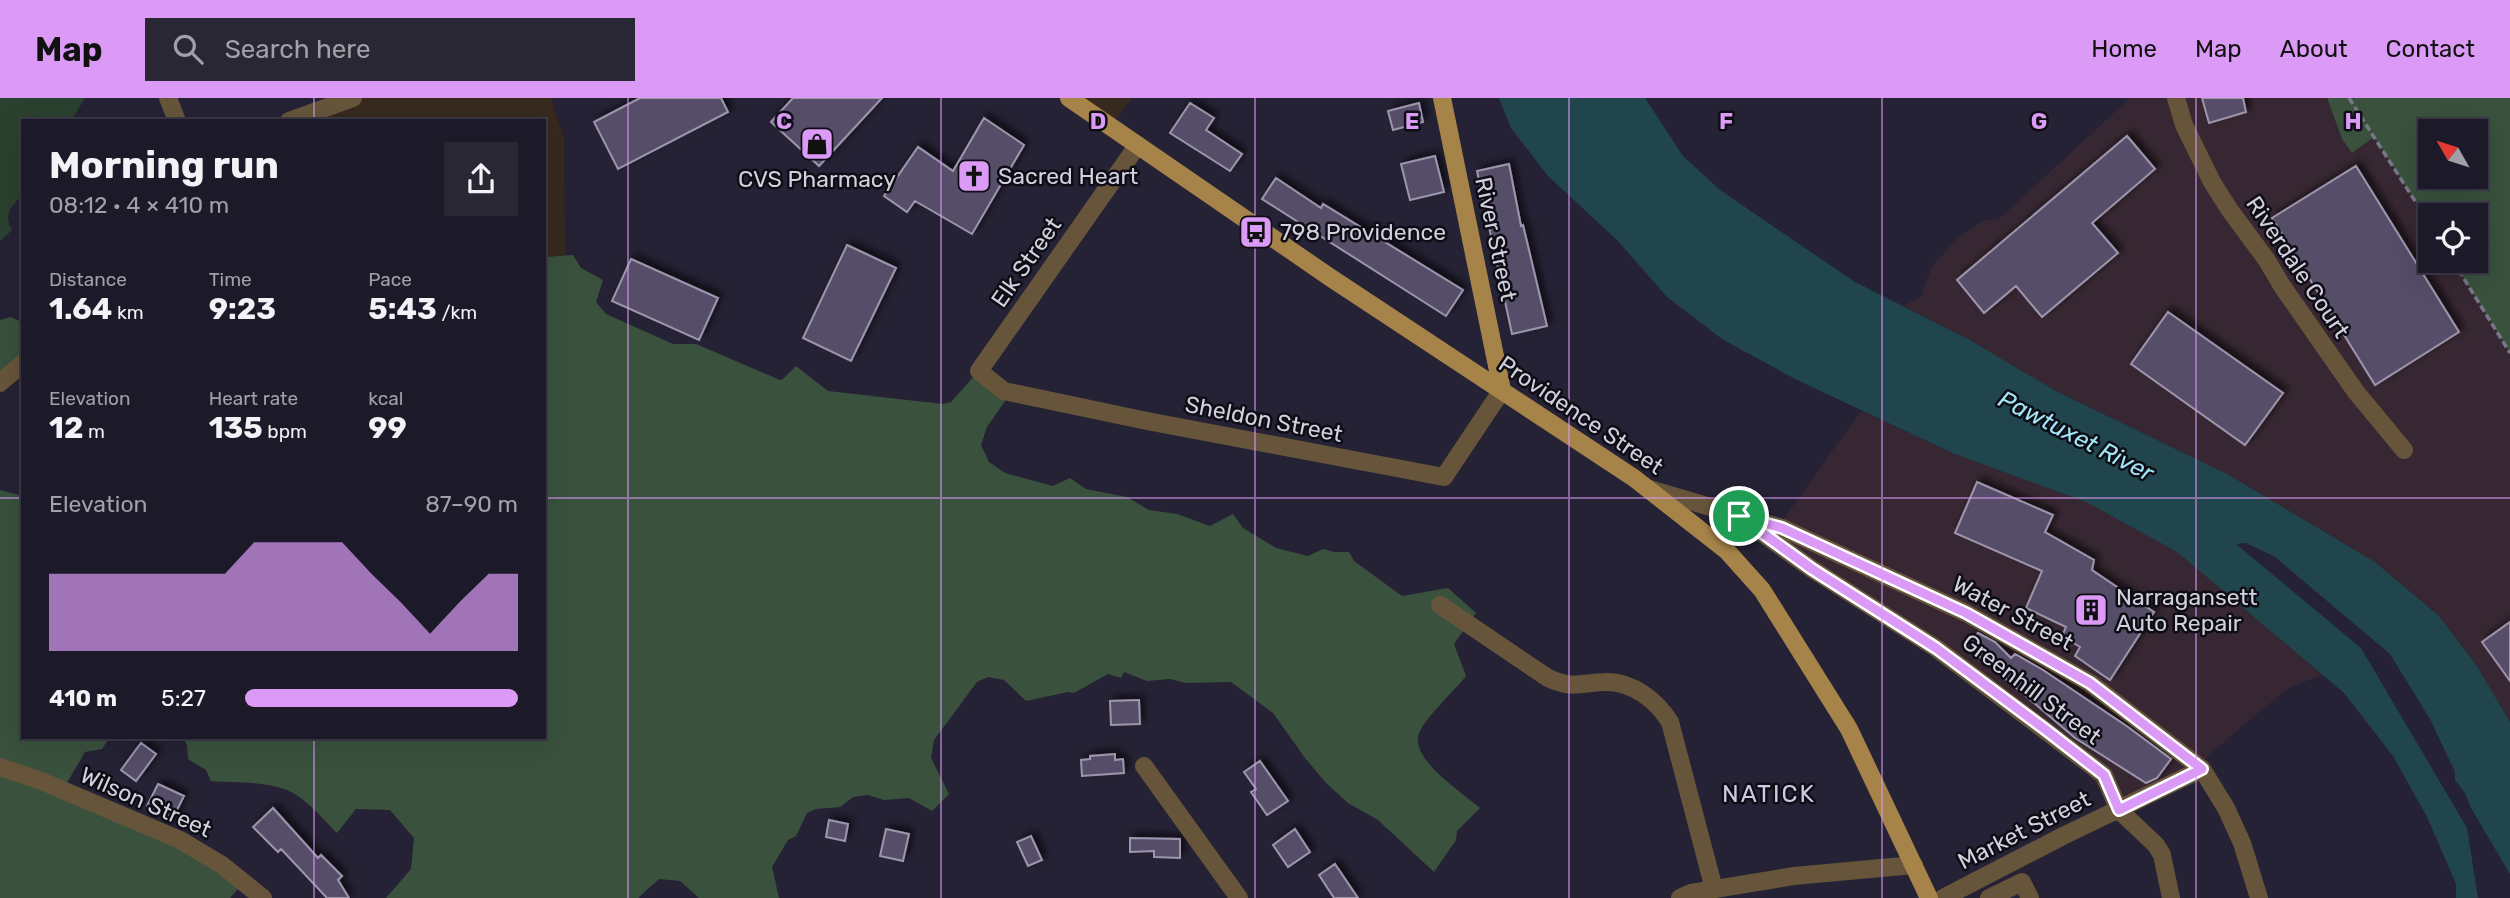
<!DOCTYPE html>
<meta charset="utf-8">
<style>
:root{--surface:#1c1a28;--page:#292734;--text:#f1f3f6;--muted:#a0a1a8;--line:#3a3845;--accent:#da9af6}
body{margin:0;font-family:Rubik,sans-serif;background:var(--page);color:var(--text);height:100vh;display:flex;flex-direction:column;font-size:26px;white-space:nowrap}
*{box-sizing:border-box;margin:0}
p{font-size:23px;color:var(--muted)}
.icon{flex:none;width:38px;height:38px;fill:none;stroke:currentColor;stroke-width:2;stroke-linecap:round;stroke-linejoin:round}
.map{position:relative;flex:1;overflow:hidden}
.drawer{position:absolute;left:21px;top:21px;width:525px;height:620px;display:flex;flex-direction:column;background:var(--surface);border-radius:0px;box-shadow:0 7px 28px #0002,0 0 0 2px var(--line)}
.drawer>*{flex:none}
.needle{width:46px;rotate:309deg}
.tools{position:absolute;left:2418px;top:21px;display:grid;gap:14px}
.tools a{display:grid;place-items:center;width:70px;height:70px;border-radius:0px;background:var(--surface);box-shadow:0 7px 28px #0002,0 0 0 2px var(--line);font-size:35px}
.pin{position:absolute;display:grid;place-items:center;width:60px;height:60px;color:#fff;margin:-30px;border:4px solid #fff;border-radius:50%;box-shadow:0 2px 7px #0007}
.round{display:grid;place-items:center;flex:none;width:74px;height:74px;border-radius:0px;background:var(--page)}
.head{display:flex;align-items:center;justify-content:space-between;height:119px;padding:0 28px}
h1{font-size:38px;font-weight:700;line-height:52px}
.stats{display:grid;grid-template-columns:repeat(3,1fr);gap:10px;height:119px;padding:7px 28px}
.stats div{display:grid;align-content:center}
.stats b{font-size:30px;font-weight:700}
.stats small{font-size:19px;font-weight:400}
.stats p{font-size:19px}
.chart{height:196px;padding:14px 28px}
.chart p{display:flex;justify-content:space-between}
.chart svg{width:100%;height:126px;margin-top:7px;fill:var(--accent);opacity:.7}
ul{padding:0 28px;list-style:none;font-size:23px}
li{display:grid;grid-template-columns:112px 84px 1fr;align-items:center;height:52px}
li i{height:18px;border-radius:9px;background:var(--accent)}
header{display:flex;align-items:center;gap:42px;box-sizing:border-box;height:98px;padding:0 35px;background:var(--accent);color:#111}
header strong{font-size:33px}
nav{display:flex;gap:38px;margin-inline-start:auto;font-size:24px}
.search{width:490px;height:63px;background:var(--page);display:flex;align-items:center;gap:18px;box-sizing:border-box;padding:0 24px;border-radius:0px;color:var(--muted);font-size:26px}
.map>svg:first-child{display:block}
.commercial{fill:#37291d}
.industrial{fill:#372732}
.green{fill:#2b412f}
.forest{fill:#3a513e;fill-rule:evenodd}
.water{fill:#20454c}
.building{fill:#574e68;stroke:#9d95ac;stroke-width:2;filter:url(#shadow)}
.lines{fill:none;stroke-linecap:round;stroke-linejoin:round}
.path{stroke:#797787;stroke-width:3.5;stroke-dasharray:7 3.5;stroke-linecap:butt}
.minor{stroke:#66553a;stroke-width:18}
.major{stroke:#a68348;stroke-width:18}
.route-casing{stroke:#fff;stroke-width:14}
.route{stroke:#da9af6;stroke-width:9}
.grid{fill:none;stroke:#da9af6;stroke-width:2;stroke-opacity:0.55}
.labels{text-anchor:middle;stroke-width:5;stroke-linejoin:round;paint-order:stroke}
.poi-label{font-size:23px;fill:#d1d0dd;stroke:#0e0d15;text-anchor:start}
.street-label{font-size:23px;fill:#d1d0dd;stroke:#0e0d15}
.water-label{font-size:24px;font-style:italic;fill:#a0e6f7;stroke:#0e0d15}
.neighbourhood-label{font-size:24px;letter-spacing:2px;fill:#cdcbe4;stroke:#0e0d15}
.grid-label{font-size:23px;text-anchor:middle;font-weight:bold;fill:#da9af6;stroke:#0e0d15;stroke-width:5;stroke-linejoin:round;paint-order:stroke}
</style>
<header>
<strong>Map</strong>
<div class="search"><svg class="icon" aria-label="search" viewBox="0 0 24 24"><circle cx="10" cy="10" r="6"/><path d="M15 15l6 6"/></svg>Search here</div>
<nav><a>Home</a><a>Map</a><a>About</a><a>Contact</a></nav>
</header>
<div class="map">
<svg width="2510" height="800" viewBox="0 0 2510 800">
<defs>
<filter id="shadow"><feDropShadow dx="4.5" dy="-4.5" stdDeviation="3.5" flood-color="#0009"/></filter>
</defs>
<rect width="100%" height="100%" fill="#252235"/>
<path class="commercial" d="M346 0H551L564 41 565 157 544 159V23H285Z
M1071 0H1132L1112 27Z"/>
<path class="industrial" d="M2130 0H2327L2342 41 2352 54 2374 39 2431 128V163H2453L2510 255V624L2477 568 2439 518 2375 464 2229 377 2056 293 1970 242 1903 208 1923 198V192L1932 168 1958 140 1983 123 1999 121Z
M1861 313 1952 355 2086 404 2177 454 2323 577 2290 589 2242 628 2206 660 2198 671 2111 706 2079 663 1983 582 1765 447Z"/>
<path class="green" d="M0 0H85L71 23H23C23 36 26 82 23 92 17 109 1 110 12 132L0 143Z"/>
<path class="forest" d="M2327 0H2510V255L2453 163H2476V117H2431V128L2374 39 2352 55 2342 41ZM2476 33V79H2431V33Z
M573 157 581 170 603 182 596 204 606 216 673 246H696L780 282 783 281 796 268 828 293 943 306 951 304 975 277 1010 296 987 329 981 347 989 364 1005 375 1053 388 1070 380 1086 391 1127 399 1149 412 1177 416 1210 428 1233 416 1243 430 1276 450 1308 458 1323 451 1334 454H1349L1354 463 1402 498 1448 490 1476 515 1454 546 1466 578C1454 593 1429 616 1420 633 1406 659 1463 695 1480 710L1457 733 1456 742 1434 774 1378 722 1348 705 1326 685 1305 660 1273 615 1231 584 1186 585 1170 581 1147 583 1124 574 1121 580 1108 576 1074 595 1068 594 1026 603 1004 582 988 579 977 584 934 642 931 660 949 696 932 713 909 700 884 702 868 697 853 699 840 709 816 711 807 715 796 738 788 742 772 769 779 800H699L680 783 659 781 638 800H386L411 771 414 740 390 712 356 711 337 735C323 721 306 700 287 692 265 683 235 685 211 683L206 672 188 661 187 647 183 639H544V159Z
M11 219 23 225V261L0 282V222Z
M0 392 23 398V639H110L102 651 85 654 65 688 244 784 230 800H0Z"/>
<path class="water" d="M1499 0H1645L1683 58 1720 92 1855 184 1970 242 2056 293 2229 377 2375 464 2439 518 2477 568 2510 624V776L2471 710 2465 695 2455 682V674L2430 621 2390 556 2275 459 2246 445 2236 446 2361 550 2467 730 2478 800H2456V786L2427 719 2393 658 2344 595 2177 454 2086 404 1952 355 1795 281 1722 241 1667 199 1618 143 1548 78 1511 30Z"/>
<path class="building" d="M640 0H721L728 14 618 71 594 24Z
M793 0H882L819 68 771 24Z
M2202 0H2243L2246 14 2209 25Z
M1190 5 1214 20 1206 32 1242 56 1230 73 1170 35Z
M1419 5 1423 24 1393 32 1388 13Z
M984 20 1024 47 972 136 915 103 907 114 884 98 918 49 953 73Z
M2127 38 2155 71 2092 125 2118 155 2042 219 2016 188 1984 215 1957 182Z
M1435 58 1444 94 1410 102 1401 66Z
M1509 66 1521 128 1523 127 1547 228 1512 236 1477 73Z
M2356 68 2459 234 2375 287 2272 120Z
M1276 80 1321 110 1323 106 1463 192 1446 218 1262 101Z
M847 147 896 170 851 263 803 240Z
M631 161 718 200 699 242 612 203Z
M2168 214 2283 295 2245 347 2131 266Z
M1977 384 2053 417 2045 434 2094 462 2092 472 2154 514 2110 582 2075 558 2080 549 2062 538 2066 529 2026 510 2042 473 1955 435Z
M2510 524V583L2482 544Z
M1978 535 1995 544 2011 560 2015 556 2043 572 2128 629 2171 661 2157 680 2146 685 2075 640 1966 547Z
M1139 602 1140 626 1111 627 1110 603Z
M141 645 156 656 136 683 121 672Z
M1115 656V662L1123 661 1124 675 1082 678 1081 662 1090 661V658Z
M1260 663 1288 703 1267 717 1251 694 1256 691 1244 674Z
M158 686 184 698 173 720 147 708Z
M273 710 318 760 321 757 342 778 338 782 349 800H327L281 751 278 754 253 729Z
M829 722 848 726 845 743 826 739Z
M886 731 909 736 903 763 880 758Z
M1295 731 1310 754 1288 769 1273 747Z
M1031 738 1042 762 1028 768 1017 744Z
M1130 740 1180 741V760L1154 759V753L1130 754Z
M1335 766 1358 800H1334L1319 777Z"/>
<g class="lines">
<path class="path" d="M2349 0 2431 128
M2453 163 2510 255"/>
<path class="minor" d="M168 0 177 23
M2176 0 2184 27 2212 84 2229 111 2266 161 2282 188 2356 294 2404 352
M289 23 353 0
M1137 48 979 273 1004 293 1147 323 1444 379 1502 292
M0 285 23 265
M1649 391 1782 430 1966 515 2090 585 2202 671 2226 710 2242 745 2259 800
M1748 425 1812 471 1936 550 2104 677 2119 712 2156 747 2162 757 2171 800
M1440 507 1548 580C1574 592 1582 584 1607 584 1633 584 1657 603 1670 624L1714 791
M1144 668 1239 800
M0 669 39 682 180 742 222 767 263 800
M1680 800 1691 795 1794 778 1914 767
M1943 800 2063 738 2202 671
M1989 800 2022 784 2030 800"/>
<path class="major" d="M1069 0 1331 180 1634 380 1727 453 1762 492 1849 631 1929 800
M1442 0 1502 292"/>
</g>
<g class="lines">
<defs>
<path id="route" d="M1739 418 1782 430 1966 515 2090 585 2202 671 2119 712 2104 677 2046 632 1936 550 1812 471Z"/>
</defs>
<use href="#route" class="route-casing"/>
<use href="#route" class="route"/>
</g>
<path class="grid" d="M314 0V23M628 0V800M941 0V800M1255 0V800M1569 0V800M1882 0V800M2196 0V800M0 400H23M544 400H2510M314 639V800"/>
<defs>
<symbol id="shop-square" viewBox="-11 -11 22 22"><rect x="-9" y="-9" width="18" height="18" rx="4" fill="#da9af6" stroke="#0e0d15"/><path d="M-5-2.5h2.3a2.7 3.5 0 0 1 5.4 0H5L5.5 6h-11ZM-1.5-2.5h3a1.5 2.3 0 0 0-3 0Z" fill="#111"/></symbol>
<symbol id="church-square" viewBox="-11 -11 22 22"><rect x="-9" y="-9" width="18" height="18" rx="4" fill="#da9af6" stroke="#0e0d15"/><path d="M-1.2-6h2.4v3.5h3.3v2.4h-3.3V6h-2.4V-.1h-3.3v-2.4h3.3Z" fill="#111"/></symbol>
<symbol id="bus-square" viewBox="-11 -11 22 22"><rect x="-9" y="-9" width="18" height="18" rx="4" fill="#da9af6" stroke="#0e0d15"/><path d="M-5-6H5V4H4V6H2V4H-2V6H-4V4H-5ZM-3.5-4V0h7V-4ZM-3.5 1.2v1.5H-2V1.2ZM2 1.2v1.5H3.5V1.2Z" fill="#111"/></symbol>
<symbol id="building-square" viewBox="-11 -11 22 22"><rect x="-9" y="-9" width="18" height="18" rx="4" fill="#da9af6" stroke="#0e0d15"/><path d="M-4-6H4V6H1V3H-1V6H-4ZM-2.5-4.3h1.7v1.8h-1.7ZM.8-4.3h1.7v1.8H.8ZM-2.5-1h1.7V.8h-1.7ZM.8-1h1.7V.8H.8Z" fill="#111"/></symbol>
</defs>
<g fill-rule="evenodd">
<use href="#shop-square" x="798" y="27" width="38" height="38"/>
<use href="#church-square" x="955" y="59" width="38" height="38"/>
<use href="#bus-square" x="1237" y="115" width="38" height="38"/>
<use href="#building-square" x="2072" y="493" width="38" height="38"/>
</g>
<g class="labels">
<g class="poi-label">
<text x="998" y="86">Sacred Heart</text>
<text x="817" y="89" text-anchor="middle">CVS Pharmacy</text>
<text x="1280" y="142">798 Providence</text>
<text x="2116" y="507">Narragansett<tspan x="2116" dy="26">Auto Repair</tspan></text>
</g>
<g class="street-label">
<text transform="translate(1496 141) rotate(78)" y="8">River Street</text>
<text transform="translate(1026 164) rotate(-55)" y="8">Elk Street</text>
<text transform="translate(2298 169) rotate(56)" y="8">Riverdale Court</text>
<text transform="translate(1581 317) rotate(34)" y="8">Providence Street</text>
<text transform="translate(1264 321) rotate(11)" y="8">Sheldon Street</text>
<text transform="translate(2013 515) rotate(28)" y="8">Water Street</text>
<text transform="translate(2032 591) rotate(37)" y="8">Greenhill Street</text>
<text transform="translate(146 704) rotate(24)" y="8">Wilson Street</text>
<text transform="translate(2024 732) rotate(-27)" y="8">Market Street</text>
</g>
<g class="water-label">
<text transform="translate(2076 338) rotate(27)" y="8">Pawtuxet River</text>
</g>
<g class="neighbourhood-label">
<text x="1769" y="704">NATICK</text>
</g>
</g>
<g class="grid-label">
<text x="784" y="31">C</text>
<text x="1098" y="31">D</text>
<text x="1412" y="31">E</text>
<text x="1726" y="31">F</text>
<text x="2039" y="31">G</text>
<text x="2353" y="31">H</text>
</g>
</svg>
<div class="tools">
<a><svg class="needle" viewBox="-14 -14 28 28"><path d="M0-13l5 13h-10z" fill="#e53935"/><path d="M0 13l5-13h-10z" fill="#a0a1a8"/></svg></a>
<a><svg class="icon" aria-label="locate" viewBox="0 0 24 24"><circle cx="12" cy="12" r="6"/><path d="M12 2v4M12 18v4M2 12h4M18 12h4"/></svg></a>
</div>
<div class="pin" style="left:1739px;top:418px;background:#1e9e55"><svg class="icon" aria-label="arrive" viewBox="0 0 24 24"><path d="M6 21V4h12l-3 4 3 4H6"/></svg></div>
<section class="drawer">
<div class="head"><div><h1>Morning run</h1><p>08:12 · 4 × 410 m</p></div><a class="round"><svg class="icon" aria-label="share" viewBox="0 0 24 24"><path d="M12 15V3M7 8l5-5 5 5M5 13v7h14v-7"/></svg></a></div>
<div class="stats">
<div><p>Distance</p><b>1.64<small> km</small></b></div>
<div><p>Time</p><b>9:23</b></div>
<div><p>Pace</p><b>5:43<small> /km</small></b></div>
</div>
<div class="stats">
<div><p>Elevation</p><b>12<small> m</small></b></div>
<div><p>Heart rate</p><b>135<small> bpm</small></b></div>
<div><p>kcal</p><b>99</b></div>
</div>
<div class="chart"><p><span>Elevation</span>87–90 m</p>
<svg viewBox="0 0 160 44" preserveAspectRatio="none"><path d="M0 44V17L10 17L20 17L30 17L40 17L50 17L60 17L70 6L80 6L90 6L100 6L110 17L120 27L130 38L140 27L150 17L160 17V44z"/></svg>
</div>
<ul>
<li><b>410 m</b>5:27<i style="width:100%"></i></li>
</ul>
</section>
</div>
